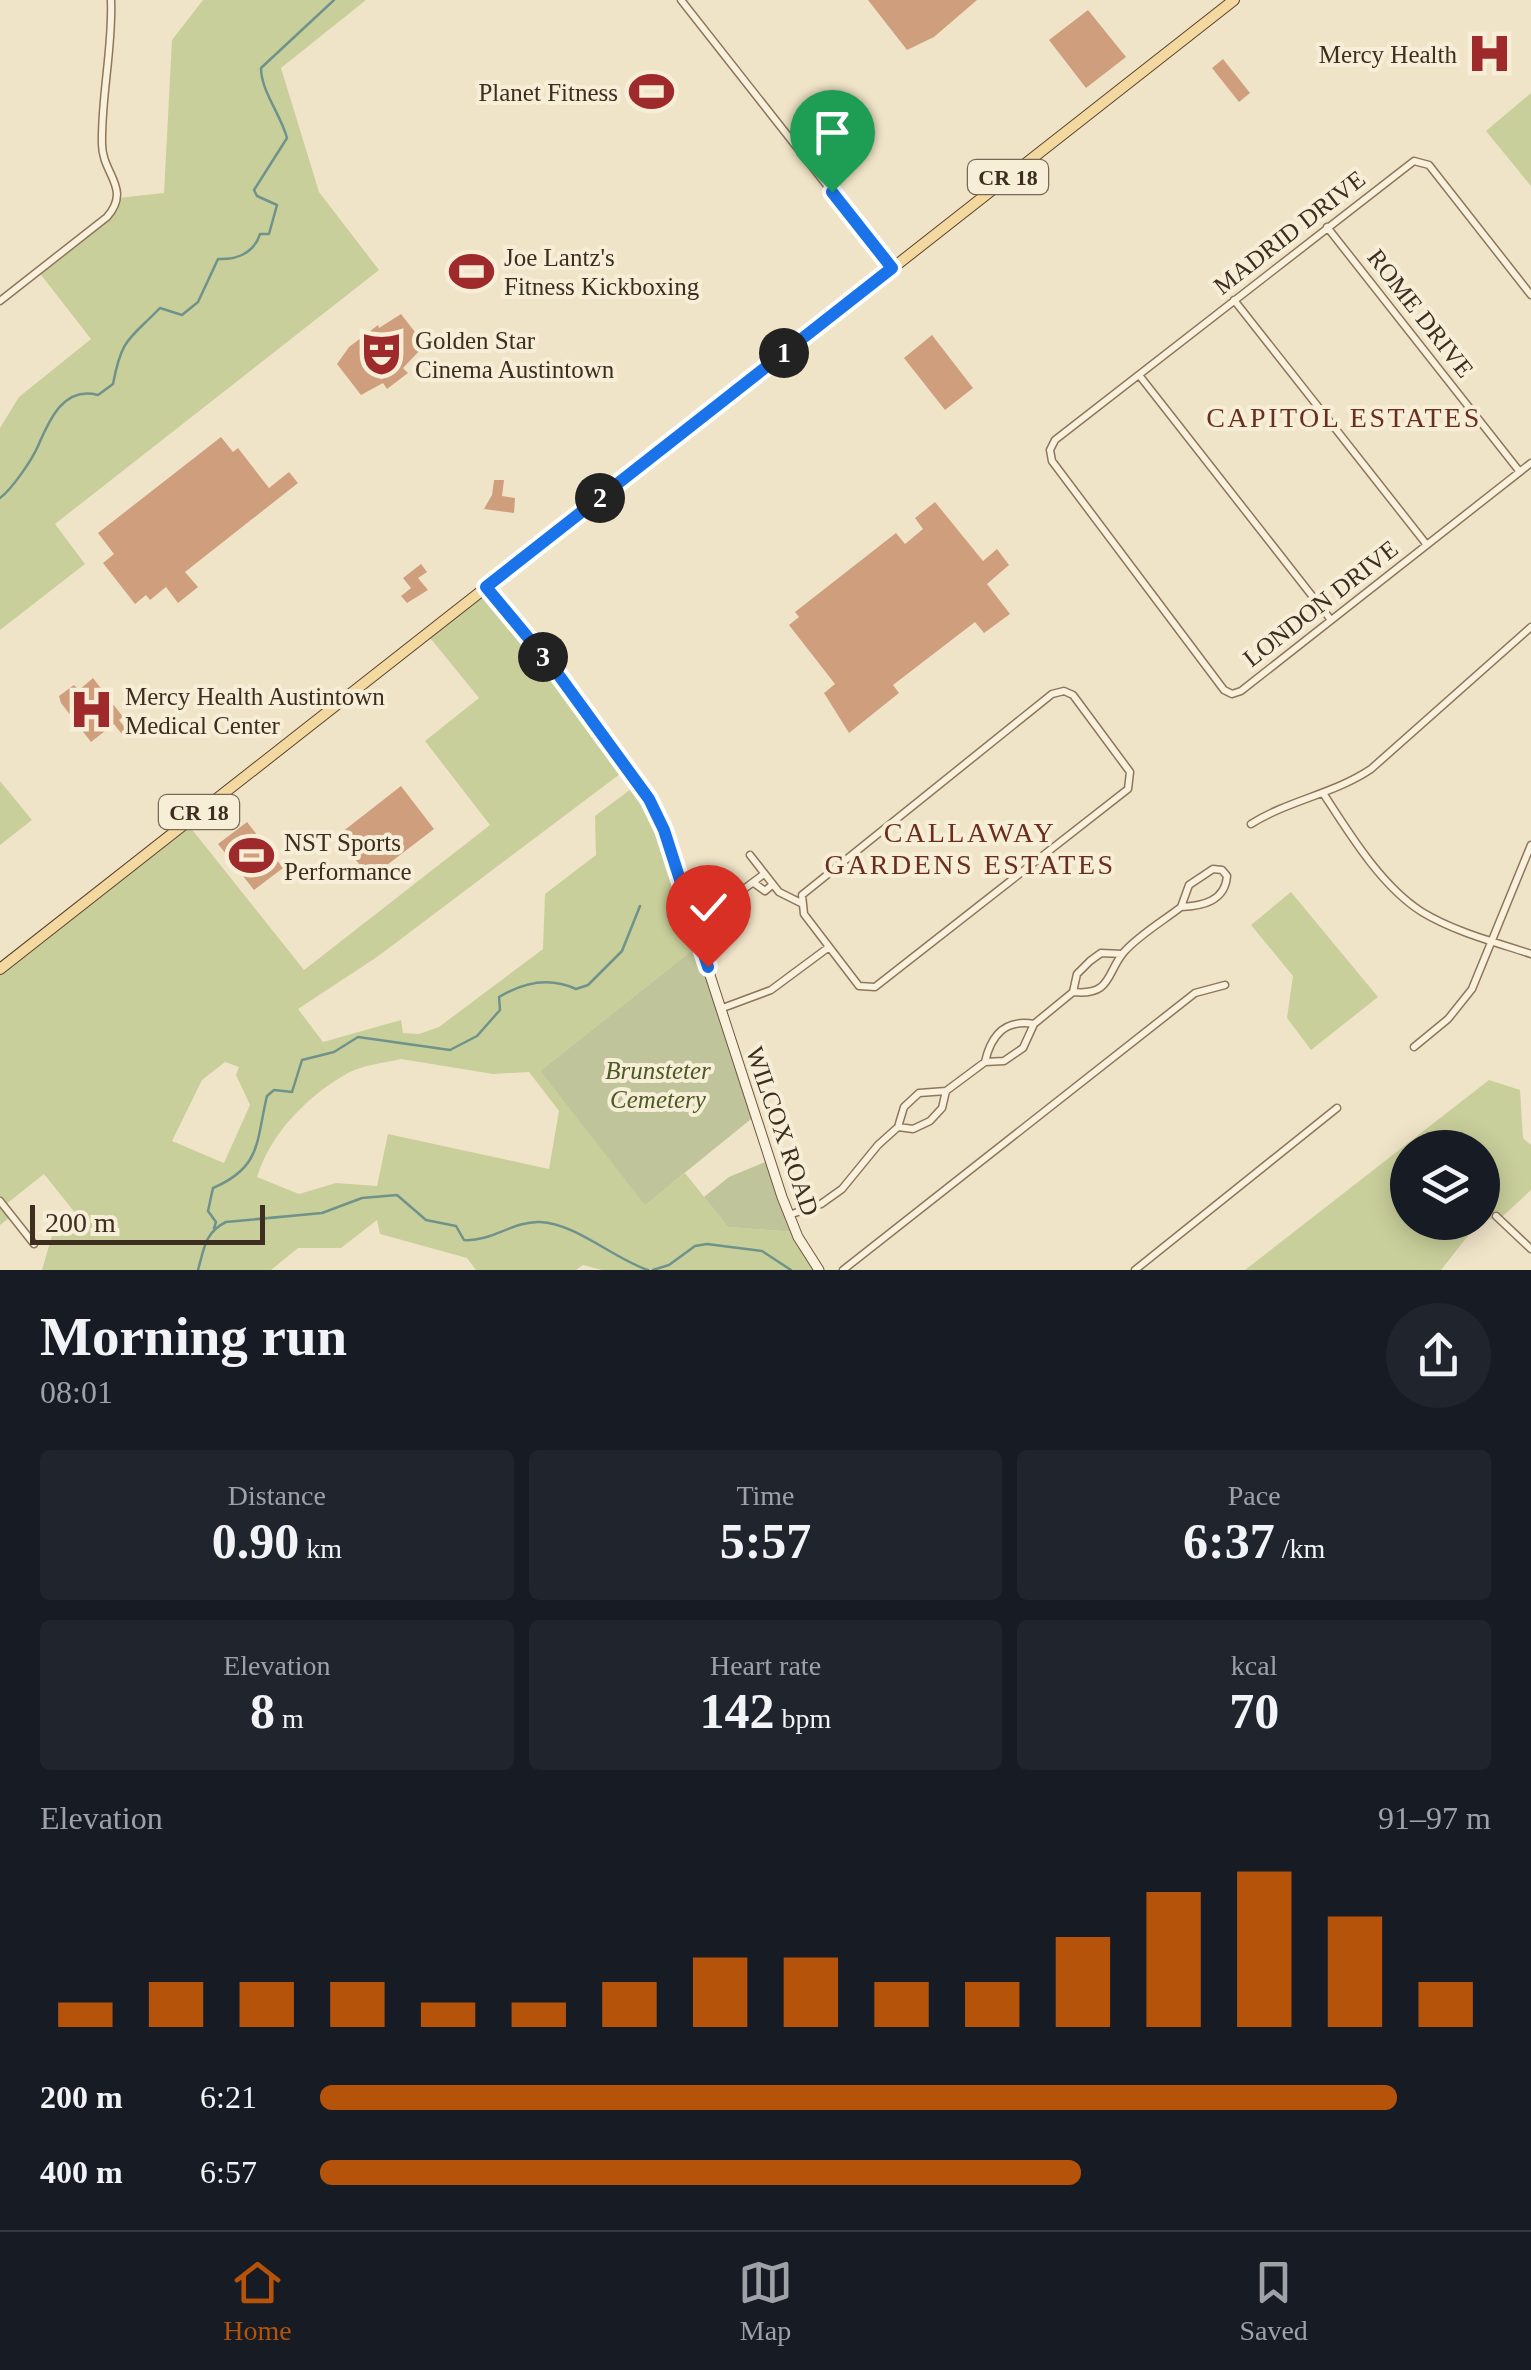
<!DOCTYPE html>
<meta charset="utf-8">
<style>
:root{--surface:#171b24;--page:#20242c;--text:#f1f3f6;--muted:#9ea1a6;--line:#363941;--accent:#b45309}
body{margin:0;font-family:Georgia,serif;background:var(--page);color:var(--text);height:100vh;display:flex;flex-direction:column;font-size:38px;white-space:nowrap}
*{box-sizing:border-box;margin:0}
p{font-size:32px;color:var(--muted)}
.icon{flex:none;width:55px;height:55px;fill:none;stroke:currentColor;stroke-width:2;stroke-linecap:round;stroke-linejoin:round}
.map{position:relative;height:1270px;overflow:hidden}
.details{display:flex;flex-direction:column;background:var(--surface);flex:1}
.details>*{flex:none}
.tools{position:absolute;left:1390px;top:1130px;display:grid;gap:20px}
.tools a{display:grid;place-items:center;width:110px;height:110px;border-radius:50%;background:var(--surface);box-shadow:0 5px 25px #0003;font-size:50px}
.scale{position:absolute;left:30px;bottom:25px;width:235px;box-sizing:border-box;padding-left:10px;border:5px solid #3d2e20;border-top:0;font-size:28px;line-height:35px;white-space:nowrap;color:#3d2e20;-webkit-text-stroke:8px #f7eed8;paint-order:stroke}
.pin{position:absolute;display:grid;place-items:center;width:85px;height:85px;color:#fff;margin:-102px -42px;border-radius:50% 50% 50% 0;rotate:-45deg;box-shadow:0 0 10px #0007}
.pin .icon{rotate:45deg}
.km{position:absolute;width:50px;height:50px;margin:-25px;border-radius:50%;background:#222;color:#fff;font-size:28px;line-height:50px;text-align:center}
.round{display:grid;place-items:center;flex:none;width:105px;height:105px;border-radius:52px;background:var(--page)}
.summary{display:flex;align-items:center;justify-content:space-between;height:170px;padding:0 40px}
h1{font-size:55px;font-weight:700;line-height:75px}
.metrics{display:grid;grid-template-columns:repeat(3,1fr);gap:15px;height:170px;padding:10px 40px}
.metrics div{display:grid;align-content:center;border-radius:10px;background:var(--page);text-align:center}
.metrics b{font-size:50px;font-weight:700}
.metrics small{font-size:28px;font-weight:400}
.metrics p{font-size:28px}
.chart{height:280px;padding:20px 40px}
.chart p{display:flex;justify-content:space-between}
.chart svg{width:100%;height:180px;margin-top:10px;stroke:var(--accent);stroke-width:6}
ul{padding:0 40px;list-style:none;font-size:32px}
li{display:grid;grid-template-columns:160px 120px 1fr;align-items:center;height:75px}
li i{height:25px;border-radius:12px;background:var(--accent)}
.tab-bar{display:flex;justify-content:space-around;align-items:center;height:140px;border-top:2px solid var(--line);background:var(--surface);font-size:28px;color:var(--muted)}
.tab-bar a{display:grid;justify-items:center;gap:5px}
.tab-bar .current{color:var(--accent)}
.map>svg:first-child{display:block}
.green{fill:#c9cf9b;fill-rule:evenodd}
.cemetery{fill:#bfc49a}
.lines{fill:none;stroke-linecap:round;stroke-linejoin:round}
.stream{stroke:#6f938a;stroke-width:2.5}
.building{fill:#cf9f7d}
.street-casing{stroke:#8d765c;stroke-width:9}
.secondary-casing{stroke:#6f573f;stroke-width:11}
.primary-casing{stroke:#5b4430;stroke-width:12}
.street{stroke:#faf1dc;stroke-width:6}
.secondary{stroke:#faf1dc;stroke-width:9}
.primary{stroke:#f3d9a0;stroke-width:10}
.route-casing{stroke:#fff;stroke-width:20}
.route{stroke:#1a73e8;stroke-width:12}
.labels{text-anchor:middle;stroke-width:8;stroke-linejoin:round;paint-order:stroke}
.shield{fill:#f7eed8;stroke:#756857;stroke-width:2.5}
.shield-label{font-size:22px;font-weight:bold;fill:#3d2e20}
.poi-label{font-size:25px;fill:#3d2e20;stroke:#f7eed8;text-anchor:start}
.street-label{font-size:25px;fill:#3d2e20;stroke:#f7eed8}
.park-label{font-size:25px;font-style:italic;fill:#4d5a26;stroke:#f7eed8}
.neighbourhood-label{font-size:28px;letter-spacing:2.5px;fill:#6b2e1e;stroke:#f7eed8}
</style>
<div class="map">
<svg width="1531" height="1270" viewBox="0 0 1531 1270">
<rect width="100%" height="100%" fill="#f0e4c8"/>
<path class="green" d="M203 0H366L281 68 319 192 379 270 55 524 85 564 0 630V428L19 397 91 339 38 271 107 217 118 198 164 193 172 40Z
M1531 93V186L1486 131Z
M486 587 628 768 377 957 298 1009 323 1042 401 1020 403 1033 419 1034 439 1027 543 949 545 894 596 855 595 816 639 783 649 799 700 944 540 1071 645 1204 685 1173 728 1227 796 1232 819 1270H602L583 1265 576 1270H476L467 1258 380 1234 377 1220 341 1248H298L271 1270H42L53 1232 76 1214 44 1174 5 1205 13 1215 0 1225V969L186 822 304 970 490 825 425 741 479 698 427 634ZM401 1059 493 1074 529 1072 559 1111 549 1169 388 1134 377 1186 336 1183 299 1194 257 1177C271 1133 307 1096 348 1073 363 1065 384 1063 401 1059ZM225 1062 239 1067 236 1075 250 1105 224 1163 172 1141 202 1080Z
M0 781 32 820 0 845Z
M1291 892 1378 997 1311 1050 1287 1018 1293 976 1251 925Z
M1489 1080 1520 1090 1523 1138 1531 1145V1190L1503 1216 1483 1221 1482 1148H1408V1222L1478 1223 1441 1270H1245Z"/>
<path class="cemetery" d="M700 944 756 1115 645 1205 540 1071Z
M770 1160 796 1232 728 1227 704 1197 729 1177Z"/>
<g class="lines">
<path class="stream" d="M0 498C12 489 32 460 38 446 49 421 63 386 98 395L113 384C122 337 129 340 160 308L182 315 198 302 218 259C237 260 254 253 260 234H269L277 205 257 196 254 190 287 138C281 115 261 91 261 68L334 0
M214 1228 216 1222 208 1211 213 1188C262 1167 256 1141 267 1096L274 1090 292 1092 302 1060 334 1052 358 1037 450 1050 477 1036 500 1010 499 997C524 982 550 977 576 989L588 985 622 951 640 906
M198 1270C204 1249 205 1232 226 1222L322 1213 362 1198 397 1195 426 1220 456 1226 464 1240C491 1242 513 1221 540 1222 575 1223 616 1260 648 1270
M653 1270 669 1265 695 1246 707 1244 762 1251 791 1270"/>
</g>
<path class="building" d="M868 0H977L934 37 907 50Z
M1088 10 1126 57 1086 88 1049 40Z
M1223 59 1250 93 1239 102 1212 68Z
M401 314 425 345 403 368 408 373 387 389 383 383 361 395 337 364 349 347 378 325 379 328Z
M932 335 973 388 945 410 904 358Z
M221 437 233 452 238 448 269 488 289 472 298 483 185 572 198 587 178 603 166 587 150 600 146 595 135 604 103 563 114 554 98 533Z
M494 480H504L502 496 515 498 514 513 484 509 492 495Z
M935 502 983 561 997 549 1009 565 987 584 1010 614 984 633 975 622 893 685 899 693 849 733 824 693 835 684 789 625 799 617 795 612 896 533 905 544 923 529 915 518Z
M421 564 427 572 418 578 428 590 407 603 401 596 411 588 403 578Z
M93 678 123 717 119 720 130 734 125 738 114 724 91 742 61 703 59 696 74 685 79 690Z
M401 786 434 829 370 878 337 836Z
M247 822 283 868 254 890 218 844Z"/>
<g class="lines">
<defs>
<path id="street" d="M681 0 892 268
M1327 227 1520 472
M1531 295 1429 165 1414 161 1055 440 1050 450 1052 461 1224 690 1232 694 1241 691 1531 463
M1234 300 1427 545
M0 301 107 217C132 188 102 174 102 144 101 96 113 48 111 0
M1139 375 1331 620
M1064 691 1073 695 1130 772 1128 789 875 987 859 986 804 914 802 895 1052 694Z
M1323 793C1349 833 1381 886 1422 912 1455 932 1495 942 1531 954
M1251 824C1289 800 1334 794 1371 769L1531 627
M750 855 779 892 801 903
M1213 869 1222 870 1227 876C1225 901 1203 906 1181 907L1189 885Z
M754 883 765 891 772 885
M720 907 764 874
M1073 992C1112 996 1106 973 1124 952 1139 935 1163 921 1181 907
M720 1009 771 990 829 947
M1414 1047 1448 1019 1472 989 1531 845
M985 1062C991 1035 1005 1019 1034 1024
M898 1127 913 1129 930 1121 942 1108 946 1091 985 1062 1004 1061 1023 1048 1034 1024 1073 992 1077 974 1090 961 1101 953 1122 954
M0 1201 34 1244
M789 1215 821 1204 842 1189 878 1145 898 1127 904 1107 919 1093 946 1091
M1496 1216 1531 1249
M843 1270 1195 993 1225 985
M1135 1270 1337 1108"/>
<path id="secondary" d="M486 587C546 659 613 732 658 815L782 1197 798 1237 819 1270"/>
<path id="primary" d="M0 969 1234 0"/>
</defs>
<use href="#street" class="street-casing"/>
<use href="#secondary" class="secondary-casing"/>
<use href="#primary" class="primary-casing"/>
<use href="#street" class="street"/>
<use href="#secondary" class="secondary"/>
<use href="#primary" class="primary"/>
</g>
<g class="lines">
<defs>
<path id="route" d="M708 967 664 830 649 799 555 670 486 587 892 268 832 192"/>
</defs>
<use href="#route" class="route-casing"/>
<use href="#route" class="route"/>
</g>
<defs>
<symbol id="hospital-bare" viewBox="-9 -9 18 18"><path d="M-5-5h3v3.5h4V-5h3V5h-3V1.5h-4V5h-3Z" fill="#9e2a2b" stroke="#f7eed8" stroke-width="2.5" paint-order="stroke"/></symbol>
<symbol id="stadium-bare" viewBox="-9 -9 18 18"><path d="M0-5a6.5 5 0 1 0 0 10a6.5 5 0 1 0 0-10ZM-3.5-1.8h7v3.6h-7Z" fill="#9e2a2b" stroke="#f7eed8" stroke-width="2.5" paint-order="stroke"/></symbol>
<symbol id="theatre-bare" viewBox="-9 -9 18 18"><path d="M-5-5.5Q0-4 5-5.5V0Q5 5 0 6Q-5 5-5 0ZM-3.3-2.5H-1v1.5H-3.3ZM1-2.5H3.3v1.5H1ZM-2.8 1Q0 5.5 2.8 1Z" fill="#9e2a2b" stroke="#f7eed8" stroke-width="2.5" paint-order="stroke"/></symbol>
</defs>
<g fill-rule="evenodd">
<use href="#hospital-bare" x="1458" y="22" width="63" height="63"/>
<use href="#stadium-bare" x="620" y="60" width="63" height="63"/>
<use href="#stadium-bare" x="440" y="240" width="63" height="63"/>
<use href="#theatre-bare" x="350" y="322" width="63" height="63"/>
<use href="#hospital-bare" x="60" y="678" width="63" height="63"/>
<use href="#stadium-bare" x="220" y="824" width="63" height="63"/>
</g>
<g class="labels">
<g class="shield">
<rect x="968" y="160" width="80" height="34" rx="8"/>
<rect x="159" y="795" width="80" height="34" rx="8"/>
</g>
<g class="shield-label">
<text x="1008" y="185">CR 18</text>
<text x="199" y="820">CR 18</text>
</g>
<g class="poi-label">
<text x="1457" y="63" text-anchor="end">Mercy Health</text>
<text x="618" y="101" text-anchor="end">Planet Fitness</text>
<text x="504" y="266">Joe Lantz's<tspan x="504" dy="29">Fitness Kickboxing</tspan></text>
<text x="415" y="349">Golden Star<tspan x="415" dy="29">Cinema Austintown</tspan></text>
<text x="125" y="705">Mercy Health Austintown<tspan x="125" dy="29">Medical Center</tspan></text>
<text x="284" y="851">NST Sports<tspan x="284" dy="29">Performance</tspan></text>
</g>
<g class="street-label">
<text transform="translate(1289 232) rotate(-38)" y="9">MADRID DRIVE</text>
<text transform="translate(1421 313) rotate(52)" y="9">ROME DRIVE</text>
<text transform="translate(1320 603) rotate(-38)" y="9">LONDON DRIVE</text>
<text transform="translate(783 1131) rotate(71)" y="9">WILCOX ROAD</text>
</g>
<g class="park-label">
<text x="658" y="1079">Brunsteter<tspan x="658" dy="29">Cemetery</tspan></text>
</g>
<g class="neighbourhood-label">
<text x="1344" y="427">CAPITOL ESTATES</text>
<text x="970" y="842">CALLAWAY<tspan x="970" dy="32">GARDENS ESTATES</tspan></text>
</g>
</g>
</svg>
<div class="tools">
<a><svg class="icon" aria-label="layers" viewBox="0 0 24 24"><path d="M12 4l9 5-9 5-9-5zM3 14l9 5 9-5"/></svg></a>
</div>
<div class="scale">200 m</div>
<div class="pin" style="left:832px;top:192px;background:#1e9e55"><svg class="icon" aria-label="arrive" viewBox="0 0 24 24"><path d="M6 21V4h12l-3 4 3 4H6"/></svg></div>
<div class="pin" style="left:708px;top:967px;background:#d93025"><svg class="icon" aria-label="check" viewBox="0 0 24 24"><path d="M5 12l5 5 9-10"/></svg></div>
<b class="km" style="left:784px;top:353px">1</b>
<b class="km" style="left:600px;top:498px">2</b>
<b class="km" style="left:543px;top:657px">3</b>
</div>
<section class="details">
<div class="summary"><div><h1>Morning run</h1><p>08:01</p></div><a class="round"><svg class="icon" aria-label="share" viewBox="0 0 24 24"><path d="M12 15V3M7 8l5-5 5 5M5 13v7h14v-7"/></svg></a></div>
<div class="metrics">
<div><p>Distance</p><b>0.90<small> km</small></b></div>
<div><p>Time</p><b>5:57</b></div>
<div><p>Pace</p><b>6:37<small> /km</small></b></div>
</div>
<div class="metrics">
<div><p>Elevation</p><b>8<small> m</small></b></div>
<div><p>Heart rate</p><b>142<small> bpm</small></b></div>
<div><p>kcal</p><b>70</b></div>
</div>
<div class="chart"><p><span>Elevation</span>91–97 m</p>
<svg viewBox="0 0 160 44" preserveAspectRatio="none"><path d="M5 44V38M15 44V33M25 44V33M35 44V33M45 44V38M55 44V38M65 44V33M75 44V27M85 44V27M95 44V33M105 44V33M115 44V22M125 44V11M135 44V6M145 44V17M155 44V33"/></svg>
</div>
<ul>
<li><b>200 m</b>6:21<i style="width:92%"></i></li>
<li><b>400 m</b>6:57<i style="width:65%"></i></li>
</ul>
</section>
<nav class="tab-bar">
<a class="current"><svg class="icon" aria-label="home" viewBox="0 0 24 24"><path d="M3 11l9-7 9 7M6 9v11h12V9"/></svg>Home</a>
<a><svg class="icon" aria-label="map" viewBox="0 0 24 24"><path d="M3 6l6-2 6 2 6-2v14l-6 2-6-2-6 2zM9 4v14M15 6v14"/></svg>Map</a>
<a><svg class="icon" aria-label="saved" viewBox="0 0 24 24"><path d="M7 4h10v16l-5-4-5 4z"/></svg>Saved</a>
</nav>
